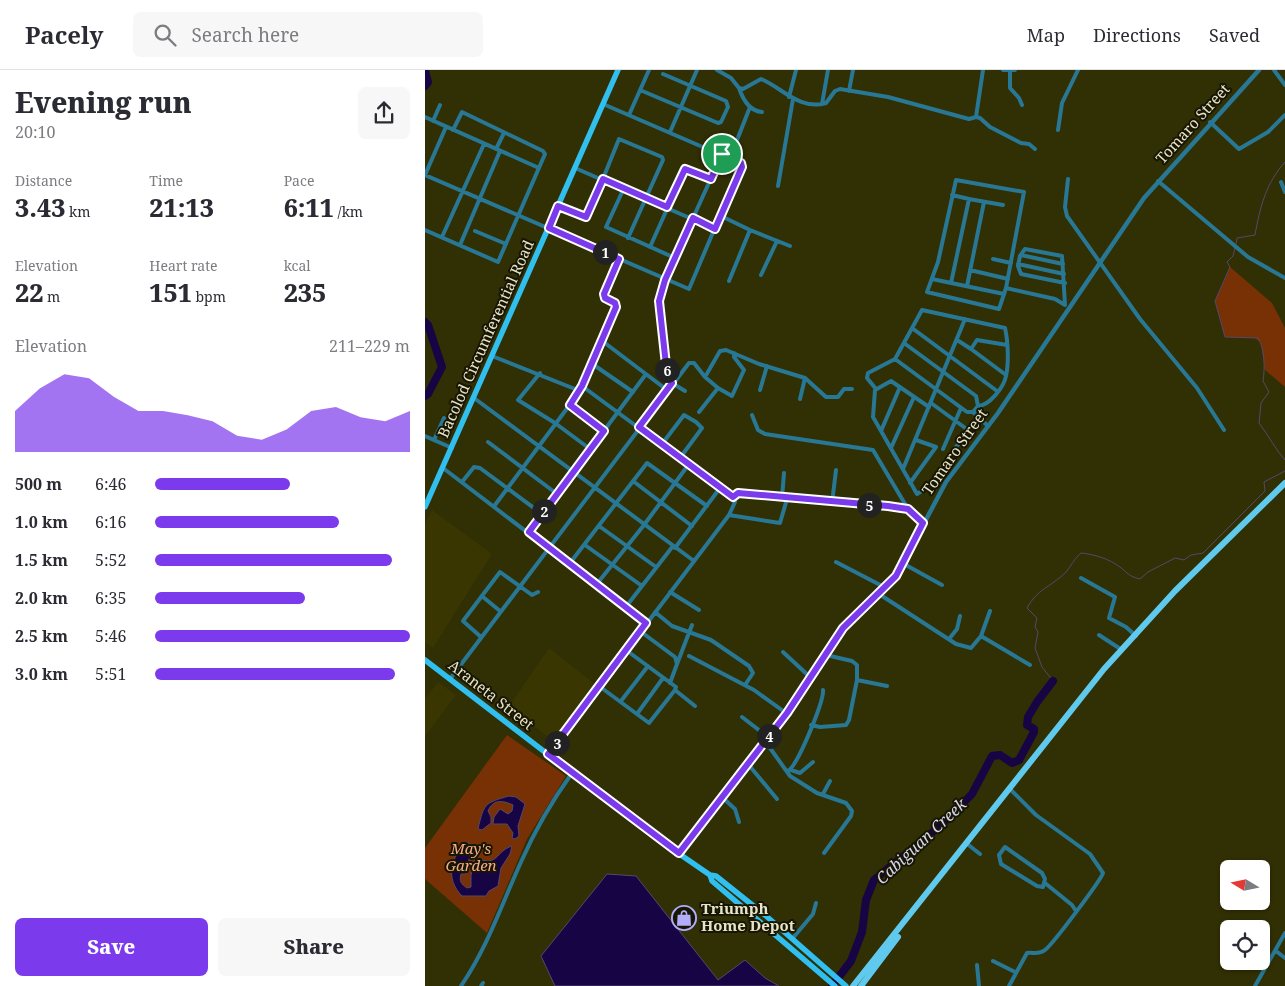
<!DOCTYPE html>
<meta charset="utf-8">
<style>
:root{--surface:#fff;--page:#f7f7f7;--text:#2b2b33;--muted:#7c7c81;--line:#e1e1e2;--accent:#7c3aed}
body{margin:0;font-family:"Noto Serif",serif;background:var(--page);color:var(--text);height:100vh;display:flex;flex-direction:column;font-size:19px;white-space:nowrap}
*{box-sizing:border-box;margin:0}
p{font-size:16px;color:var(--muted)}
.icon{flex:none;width:28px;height:28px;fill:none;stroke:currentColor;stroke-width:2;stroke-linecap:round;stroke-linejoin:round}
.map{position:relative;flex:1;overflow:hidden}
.side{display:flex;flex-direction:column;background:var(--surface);width:425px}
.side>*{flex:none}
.needle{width:32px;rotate:280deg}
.tools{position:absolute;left:795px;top:790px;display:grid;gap:10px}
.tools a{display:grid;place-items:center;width:50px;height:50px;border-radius:8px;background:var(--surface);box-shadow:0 1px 4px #0004;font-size:25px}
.pin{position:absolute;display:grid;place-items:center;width:42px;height:42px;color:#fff;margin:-21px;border:2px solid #fff;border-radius:50%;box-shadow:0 1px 5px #0007}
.km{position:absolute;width:25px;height:25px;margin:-12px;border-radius:50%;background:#222;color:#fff;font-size:14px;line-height:25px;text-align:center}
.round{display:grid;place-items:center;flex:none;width:52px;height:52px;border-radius:8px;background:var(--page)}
.summary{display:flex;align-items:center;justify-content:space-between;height:85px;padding:0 15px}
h1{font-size:28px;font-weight:800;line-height:38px}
.metrics{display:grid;grid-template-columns:repeat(3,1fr);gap:8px;height:85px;padding:5px 15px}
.metrics div{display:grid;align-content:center}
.metrics b{font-size:25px;font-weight:800}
.metrics small{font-size:14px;font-weight:400}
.metrics p{font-size:14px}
.chart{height:140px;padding:10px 15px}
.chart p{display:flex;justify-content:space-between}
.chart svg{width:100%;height:90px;margin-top:5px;fill:var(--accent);opacity:.7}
.primary-button{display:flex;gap:10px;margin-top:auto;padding:10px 15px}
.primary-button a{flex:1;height:58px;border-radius:8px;background:var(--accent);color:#fff;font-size:20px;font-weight:800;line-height:58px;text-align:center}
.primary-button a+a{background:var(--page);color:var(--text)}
ul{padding:0 15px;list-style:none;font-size:16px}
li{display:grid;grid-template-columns:80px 60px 1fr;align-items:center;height:38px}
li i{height:12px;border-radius:6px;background:var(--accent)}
header{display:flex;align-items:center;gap:30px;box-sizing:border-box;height:70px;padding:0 25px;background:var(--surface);border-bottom:1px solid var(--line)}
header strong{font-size:24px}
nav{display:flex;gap:28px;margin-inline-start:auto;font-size:18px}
.search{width:350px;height:45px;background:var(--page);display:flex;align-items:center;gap:12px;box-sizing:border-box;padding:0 18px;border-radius:8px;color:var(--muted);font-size:19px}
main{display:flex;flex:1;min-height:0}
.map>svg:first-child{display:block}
.built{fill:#393602}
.green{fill:#773104}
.water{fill:#170444;stroke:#55486c}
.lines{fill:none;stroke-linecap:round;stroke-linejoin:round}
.stream{stroke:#55486c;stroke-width:1}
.river{stroke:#170444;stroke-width:8}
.minor{stroke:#287895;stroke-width:4}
.tertiary{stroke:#287895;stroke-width:4.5}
.primary{stroke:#30bfee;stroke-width:5.5}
.trunk{stroke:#60c9ee;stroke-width:6}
.route-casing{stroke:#fff;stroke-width:10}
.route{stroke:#7c3aed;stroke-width:6}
.labels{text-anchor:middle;stroke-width:4;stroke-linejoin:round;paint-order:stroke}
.street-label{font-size:15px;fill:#e6e5c9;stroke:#181602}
.park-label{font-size:15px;font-style:italic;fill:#f5ab89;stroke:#181602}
.poi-label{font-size:15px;font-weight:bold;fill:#e6e5c9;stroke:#181602;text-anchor:start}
.water-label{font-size:16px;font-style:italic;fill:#d7d7ef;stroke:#181602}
</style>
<header>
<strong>Pacely</strong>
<div class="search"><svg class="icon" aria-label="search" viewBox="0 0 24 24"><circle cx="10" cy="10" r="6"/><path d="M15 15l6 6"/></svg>Search here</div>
<nav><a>Map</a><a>Directions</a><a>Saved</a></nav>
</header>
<main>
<section class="side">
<div class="summary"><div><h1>Evening run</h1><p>20:10</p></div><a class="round"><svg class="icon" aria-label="share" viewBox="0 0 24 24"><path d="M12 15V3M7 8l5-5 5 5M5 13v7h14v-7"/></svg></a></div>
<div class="metrics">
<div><p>Distance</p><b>3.43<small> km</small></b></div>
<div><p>Time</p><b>21:13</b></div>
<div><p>Pace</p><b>6:11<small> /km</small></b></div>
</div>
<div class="metrics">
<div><p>Elevation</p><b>22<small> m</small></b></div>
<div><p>Heart rate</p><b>151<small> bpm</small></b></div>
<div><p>kcal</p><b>235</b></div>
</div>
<div class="chart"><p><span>Elevation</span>211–229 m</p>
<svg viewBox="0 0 160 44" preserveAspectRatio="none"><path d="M0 44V24L10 13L20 6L30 8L40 17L50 24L60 24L70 26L80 29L90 36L100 38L110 33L120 24L130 22L140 27L150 29L160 24V44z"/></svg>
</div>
<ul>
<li><b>500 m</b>6:46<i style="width:53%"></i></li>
<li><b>1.0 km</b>6:16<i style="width:72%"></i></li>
<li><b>1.5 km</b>5:52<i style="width:93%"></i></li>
<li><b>2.0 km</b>6:35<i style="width:59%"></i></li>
<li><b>2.5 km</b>5:46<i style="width:100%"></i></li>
<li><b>3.0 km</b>5:51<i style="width:94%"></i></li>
</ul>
<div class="primary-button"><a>Save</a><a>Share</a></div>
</section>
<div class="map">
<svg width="860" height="916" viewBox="0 0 860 916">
<rect width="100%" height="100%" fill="#312f04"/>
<path class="built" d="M7 440 67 484 8 578 0 572V454Z
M124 578 170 614 128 671 84 636Z
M13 612 31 625 0 666V629Z"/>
<path class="green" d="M805 197 847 233 860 258V317L840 300 836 273 830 268 800 267 790 231Z
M82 665 141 706 102 769 62 863 0 809V778Z"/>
<path class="water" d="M84 726 91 727 100 734 93 756 94 766 90 769 87 768 88 763 82 754H68L69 747 75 739 83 744 87 741 88 735C77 730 68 729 63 741L66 747V753L57 760 53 759C59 734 59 733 84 726Z
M43 772 46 780 41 804H36C34 811 36 814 42 818L46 817V805L50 788C75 797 69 782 87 776L85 784 76 798 73 816 64 821 61 826H37C20 809 25 786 43 772Z
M182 804 211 806 293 910 320 890 340 908 354 916H130L116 886Z"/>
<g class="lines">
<path class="stream" d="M811 174 812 168 830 165C835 137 841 113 860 92
M810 178 808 186 802 192 805 197 790 231 800 267 833 268C840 279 840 299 838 311L844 322 836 333 834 353C844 366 850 379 860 390
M628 611 617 597 610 578 613 562 610 557 612 548 602 538C612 519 626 517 641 502 646 496 649 489 656 483 668 484 685 489 695 497 704 504 703 506 715 509L723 502 750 488 759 490 766 485 778 483 840 421 839 412 860 401"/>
<path class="river" d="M0 1 3 12 0 16
M0 252 3 255 17 297 3 324 0 326
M407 916 426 891 437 862 441 830 449 810 515 756 547 724 567 686 575 685 587 693 594 690 609 662V659L602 655 603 647 612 632 628 611"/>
<path class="minor" d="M292 0 306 8 314 18 318 19 336 9C356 17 375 41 401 33L410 21 415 19 463 27 544 49 551 47 558 0
M578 0H590
M849 0 860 15
M585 1V18L594 28 597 35
M314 18C318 30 325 41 337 42
M215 20 293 53 296 52 303 37 301 31 238 4
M424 21 428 0
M364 27 371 0
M397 34 403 0
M204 45 224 0
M0 47 114 98
M551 47 555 48 565 57 596 73 604 74 610 79
M8 51 15 35
M785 52 814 79 843 62 860 45
M21 57 0 105 264 219 317 94 178 34
M633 60 637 33 653 0
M245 62 272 0
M71 79 79 63
M285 79 291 66
M305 88 325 37
M150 98 290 159
M643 109 640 137 642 146 715 249 772 318 799 360
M531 110 599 122 581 218 574 239 502 222 513 192Z
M733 111 823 187 860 208
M856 112 860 122
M353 116 368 29
M199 118 181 157 250 188
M544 129 578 135
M133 136 159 147 163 146 194 69 237 87 238 90 203 168
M296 146 325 160 304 211
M0 160 73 192 120 84 118 81 37 42 28 60
M325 160 365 176
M50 161 81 174
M17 167 59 74
M35 175 75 81
M225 177 260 99 286 109
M596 185 638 194
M568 189 586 193
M593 194 639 204
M545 200 583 209
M336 205 352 171
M507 209 579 224
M526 213 544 129 527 125
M640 213 596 204 593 196 595 186 600 179 637 186 640 235
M542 216 559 132
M581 218 630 229 640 235
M487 258 572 321
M176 270 242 320
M532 270 546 279
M67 286 155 321
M470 289 542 342H548L553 336
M166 293 208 322
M115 303 93 330 130 353 165 379
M581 305 546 279 552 270 582 275
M293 318 307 326 319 300 309 287V283
M451 319 442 308 443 303 470 289 497 240 580 258C583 271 584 293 581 306 579 317 564 336 553 336L551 326 479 273
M335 320 342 296
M260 321 247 313 242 304 234 231 240 210 297 84
M49 328 269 491
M375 329 380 308
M145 335 179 361
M504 337 466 311 450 320 448 347 492 424 503 417 543 360 506 333
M274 342 293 318 280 307
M548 342 563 356
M327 345 333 360 340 364 448 380 483 439 498 453
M456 361 475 317
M0 366 27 378
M9 370 19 348
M491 370 511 377
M63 372 132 424
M237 374 259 345 271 352 277 358 255 388
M466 378 489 327
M518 379 536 338
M18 398 221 553
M478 399 540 249
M208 411 267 456
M37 412 49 397 55 398 117 444
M485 413 511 377
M308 427 313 423 483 439
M357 428 359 403
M407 433 411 400
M70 435 155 321 191 239V235L181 229 179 224 194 189
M304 445 355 453 362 429
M174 456 231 497
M104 462 221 304
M160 475 217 516
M250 478 295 418
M411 492 461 518
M145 493 222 393 282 436
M479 494 517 515
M656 508 690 527 684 548 701 557 711 566
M171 515 219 455 264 394
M245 522 274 540
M454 524 531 574 546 578 556 566 565 541
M58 527 75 541
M200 538 248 476
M230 542 247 556 286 570 324 596 328 603 320 615
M215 561 250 587 252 594 245 613
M674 565 697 580
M556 566 605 595
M56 567 38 551 75 502 107 525 113 522
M524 569 532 559 535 546
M358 582 386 608
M264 586 329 620 361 643
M252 594 267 555
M25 609 264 293H269L280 307 295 281 301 280 334 294 380 308 401 327H413L419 319H427
M432 610 462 616
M174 616 224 653 250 620 251 617 201 580
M250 620 270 636
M196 631 223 596
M212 644 238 608
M317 647 343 667
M386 655 395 657 421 655 424 650 432 610V595L427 591 401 585
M340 671 365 706 392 723 421 733 427 741 426 746 399 783
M123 684 304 445 310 432 295 418 157 316
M323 694 352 729
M366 700 375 703 388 692
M363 701C373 695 399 631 398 620
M584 718 611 745 665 784 678 803C676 810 628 874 620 880 614 885 608 882 602 883L584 916
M398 724 405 711
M298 728 310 739 314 752
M541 773 555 784
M580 777 617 803 620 809 618 817 612 816 576 794 574 785Z
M620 813 647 835 651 841
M367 869 388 844 391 833
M851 881 860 888
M568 891 590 902
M552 895 554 916
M36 916C63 876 76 836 96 792 110 760 127 731 147 703
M56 916 58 913
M830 916 860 863"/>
<path class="tertiary" d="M253 783 361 643 418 558 471 506 521 412 573 343 719 128 834 0"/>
<path class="primary" d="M0 437 193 0
M0 590 237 772 285 805 291 806 340 845 421 916
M285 805 287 811 410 916"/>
<path class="trunk" d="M428 916 679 599 750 521 860 413
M436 916 473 867"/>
</g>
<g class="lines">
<defs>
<path id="route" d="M297 84 316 93 317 97 290 159 268 148 240 210 234 231 242 304 247 313 214 357 308 427 313 423 463 436 483 439 498 453 471 506 418 558 362 643 254 783 123 684 221 553 104 462 179 361 145 335 157 316 191 237 190 233 180 228 179 224 194 189 124 158 133 136 161 147 178 109 242 137 260 99 286 109Z"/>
</defs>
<use href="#route" class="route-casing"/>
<use href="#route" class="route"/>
</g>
<defs>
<symbol id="shop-ring" viewBox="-11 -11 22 22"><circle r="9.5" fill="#181602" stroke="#b1adfa" stroke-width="1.5"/><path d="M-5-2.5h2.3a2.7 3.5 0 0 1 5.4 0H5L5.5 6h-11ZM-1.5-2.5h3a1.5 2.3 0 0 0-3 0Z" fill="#b1adfa"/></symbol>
</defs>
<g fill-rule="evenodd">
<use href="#shop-ring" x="245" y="834" width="28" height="28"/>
</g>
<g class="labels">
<g class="street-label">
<text transform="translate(768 54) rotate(-48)" y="5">Tomaro Street</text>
<text transform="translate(61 269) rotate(-66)" y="5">Bacolod Circumferential Road</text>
<text transform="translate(530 382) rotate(-55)" y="5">Tomaro Street</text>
<text transform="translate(66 625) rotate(38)" y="5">Araneta Street</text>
</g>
<g class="park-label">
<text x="46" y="784">May's<tspan x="46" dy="17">Garden</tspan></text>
</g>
<g class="poi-label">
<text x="276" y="844">Triumph<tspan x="276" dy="17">Home Depot</tspan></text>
</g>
<g class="water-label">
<text transform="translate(496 771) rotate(-43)" y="6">Cabiguan Creek</text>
</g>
</g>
</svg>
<div class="tools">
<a><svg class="needle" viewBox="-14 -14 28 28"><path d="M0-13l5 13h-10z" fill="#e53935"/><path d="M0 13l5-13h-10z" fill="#7c7c81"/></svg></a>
<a><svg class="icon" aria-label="locate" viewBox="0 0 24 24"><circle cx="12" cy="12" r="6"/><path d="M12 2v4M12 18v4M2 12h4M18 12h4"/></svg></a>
</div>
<div class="pin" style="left:297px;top:84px;background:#1e9e55"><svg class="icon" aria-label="arrive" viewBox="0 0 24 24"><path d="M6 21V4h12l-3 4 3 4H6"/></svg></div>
<b class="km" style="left:180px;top:182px">1</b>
<b class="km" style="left:119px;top:441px">2</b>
<b class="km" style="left:132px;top:673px">3</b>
<b class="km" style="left:344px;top:666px">4</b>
<b class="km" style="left:444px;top:435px">5</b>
<b class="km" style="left:242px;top:300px">6</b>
</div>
</main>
